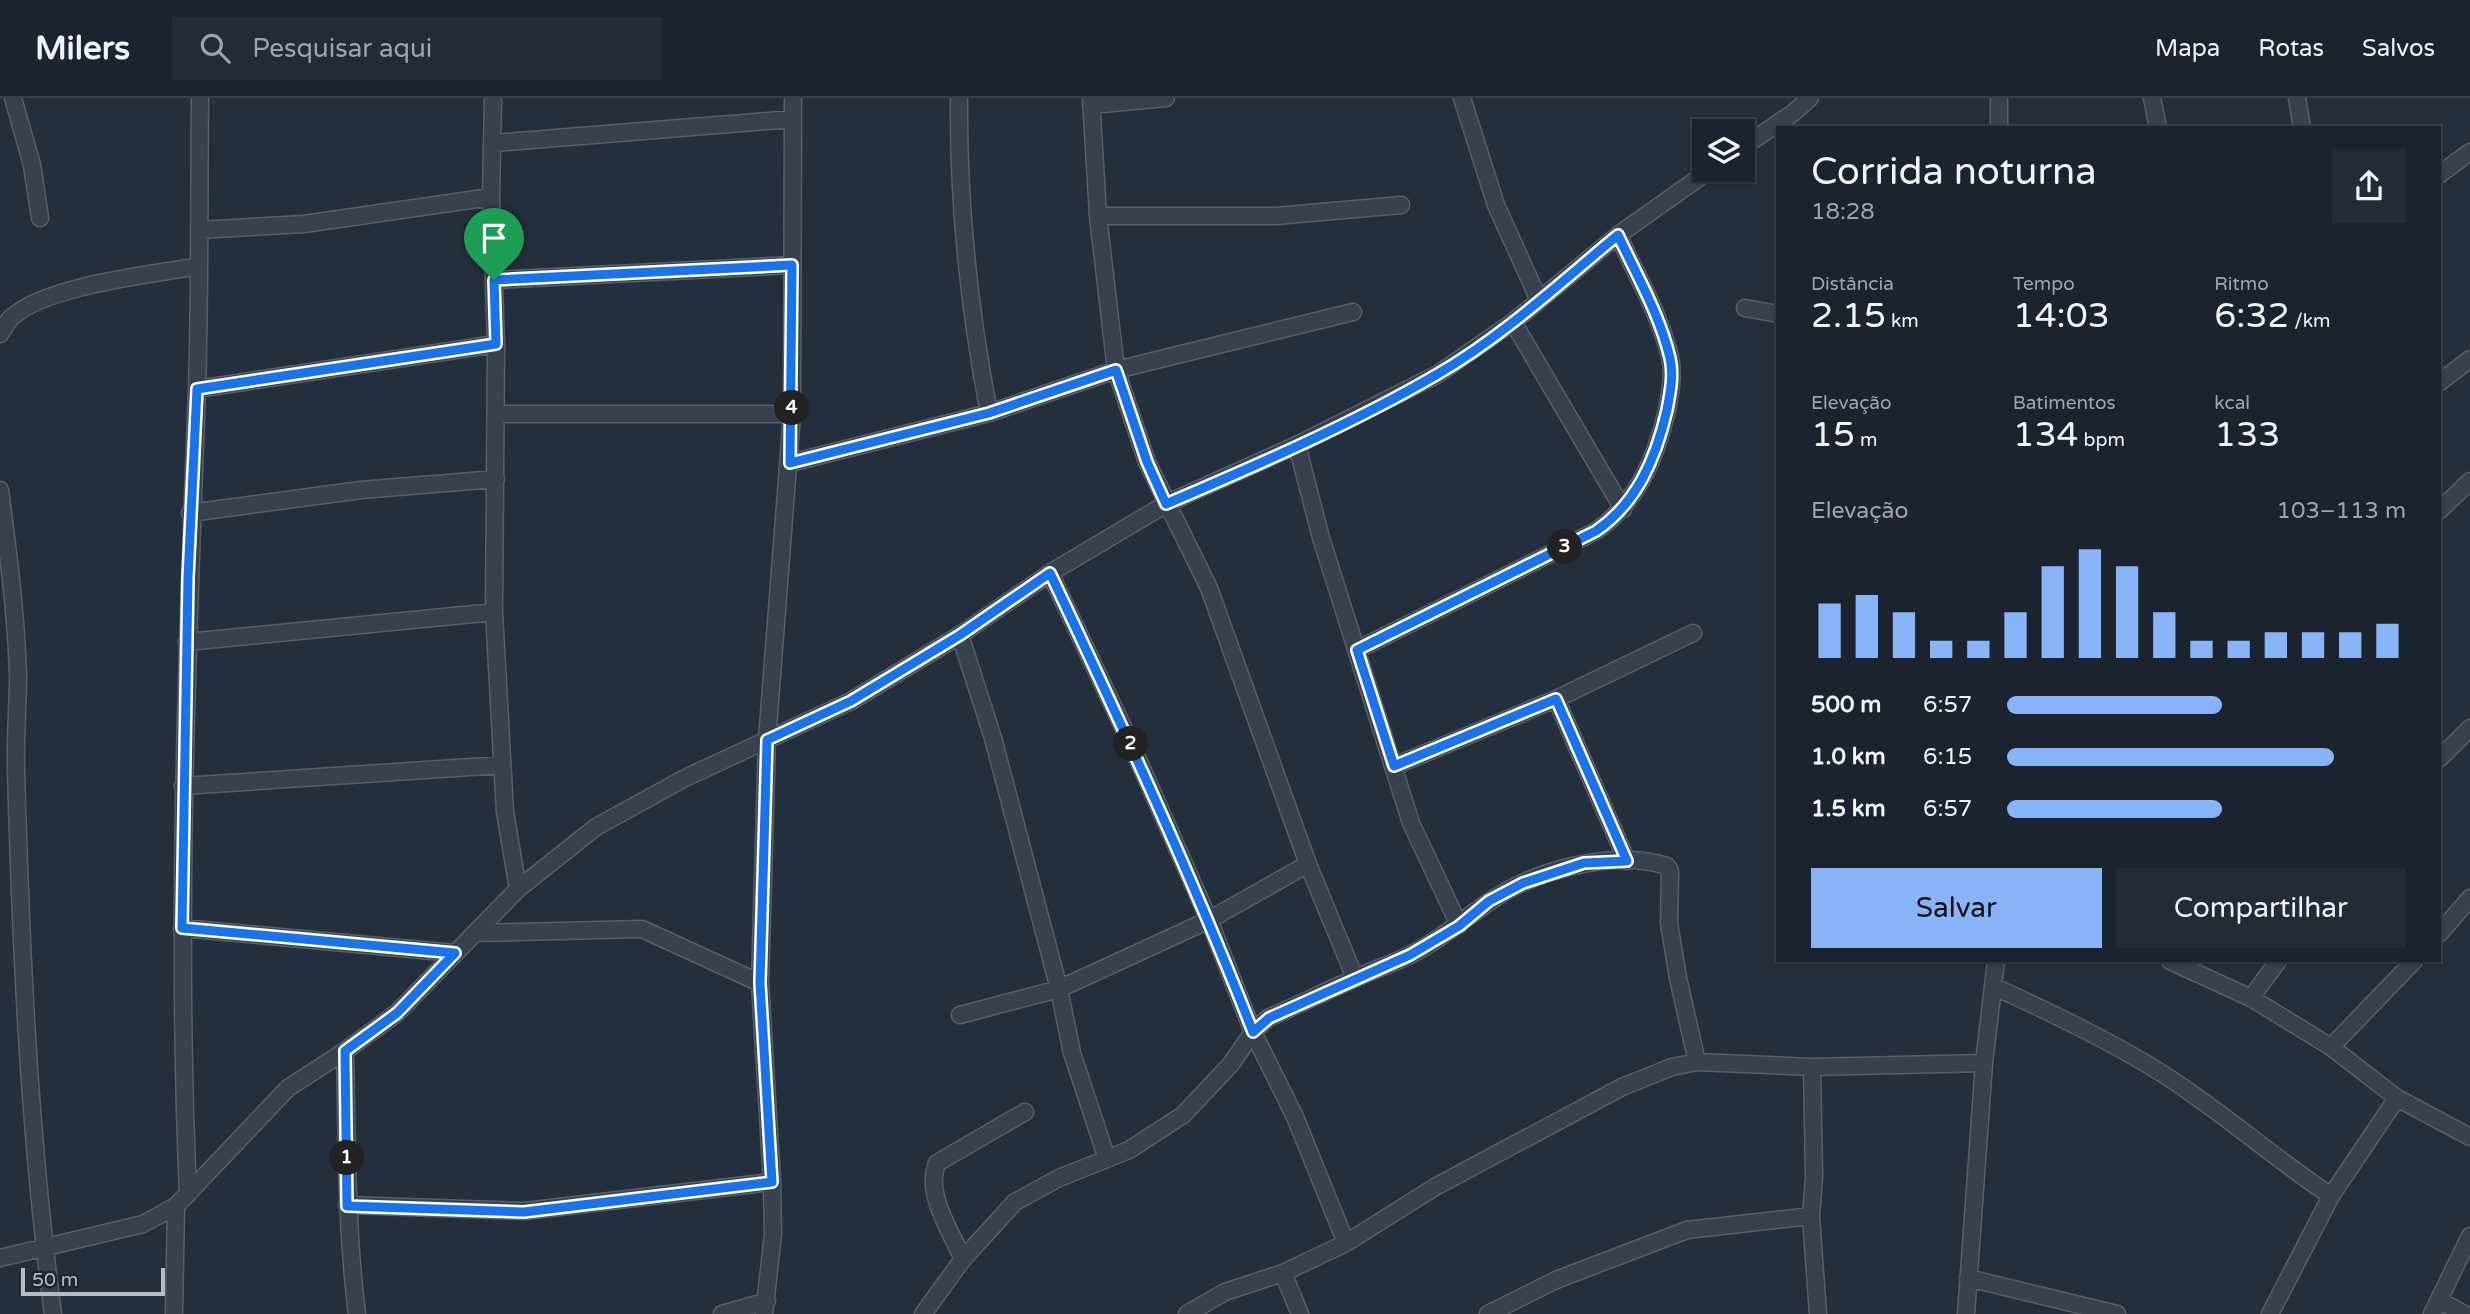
<!DOCTYPE html>
<html lang="pt">
<meta charset="utf-8">
<style>
:root{--surface:#1b232e;--page:#242b36;--text:#f1f3f6;--muted:#a0a4aa;--line:#39404a;--accent:#8ab4f8}
body{margin:0;font-family:"Varela Round",sans-serif;background:var(--page);color:var(--text);height:100vh;display:flex;flex-direction:column;font-size:26px;white-space:nowrap}
*{box-sizing:border-box;margin:0}
p{font-size:23px;color:var(--muted)}
.icon{flex:none;width:38px;height:38px;fill:none;stroke:currentColor;stroke-width:2;stroke-linecap:round;stroke-linejoin:round}
.map{position:relative;flex:1;overflow:hidden}
.sheet{position:absolute;left:1776px;top:28px;width:665px;height:836px;display:flex;flex-direction:column;background:var(--surface);border-radius:0px;box-shadow:0 2px 5px #0004,0 0 0 2px var(--line)}
.sheet>*{flex:none}
.fabs{position:absolute;left:1692px;top:21px;display:grid;gap:14px}
.fabs a{display:grid;place-items:center;width:63px;height:63px;border-radius:0px;background:var(--surface);box-shadow:0 2px 5px #0004,0 0 0 2px var(--line);font-size:35px}
.scale{position:absolute;left:21px;bottom:18px;width:144px;box-sizing:border-box;padding-left:7px;border:4px solid #b4bcc9;border-top:0;font-size:19px;line-height:24px;white-space:nowrap;color:#b4bcc9;-webkit-text-stroke:5px #1d2633;paint-order:stroke}
.pin{position:absolute;display:grid;place-items:center;width:60px;height:60px;color:#fff;margin:-72px -30px;border-radius:50% 50% 50% 0;rotate:-45deg;box-shadow:0 0 7px #0007}
.pin .icon{rotate:45deg}
.km{position:absolute;width:35px;height:35px;margin:-18px;border-radius:50%;background:#222;color:#fff;font-size:19px;line-height:35px;text-align:center}
.round{display:grid;place-items:center;flex:none;width:74px;height:74px;border-radius:0px;background:var(--page)}
.summary{display:flex;align-items:center;justify-content:space-between;height:119px;padding:0 35px}
h1{font-size:38px;font-weight:600;line-height:52px}
.metrics{display:grid;grid-template-columns:repeat(3,1fr);gap:10px;height:119px;padding:7px 35px}
.metrics div{display:grid;align-content:center}
.metrics b{font-size:35px;font-weight:600}
.metrics small{font-size:19px;font-weight:400}
.metrics p{font-size:19px}
.chart{height:196px;padding:14px 35px}
.chart p{display:flex;justify-content:space-between}
.chart svg{width:100%;height:126px;margin-top:7px;stroke:var(--accent);stroke-width:6}
.primary-button{display:flex;gap:14px;margin-top:auto;padding:14px 35px}
.primary-button a{flex:1;height:80px;border-radius:0px;background:var(--accent);color:#111;font-size:28px;font-weight:600;line-height:80px;text-align:center}
.primary-button a+a{background:var(--page);color:var(--text)}
ul{padding:0 35px;list-style:none;font-size:23px}
li{display:grid;grid-template-columns:112px 84px 1fr;align-items:center;height:52px}
li i{height:18px;border-radius:9px;background:var(--accent)}
header{display:flex;align-items:center;gap:42px;box-sizing:border-box;height:98px;padding:0 35px;background:var(--surface);border-bottom:2px solid var(--line)}
header strong{font-size:33px}
nav{display:flex;gap:38px;margin-inline-start:auto;font-size:24px}
.search{width:490px;height:63px;background:var(--page);display:flex;align-items:center;gap:18px;box-sizing:border-box;padding:0 24px;border-radius:0px;color:var(--muted);font-size:26px}
.map>svg:first-child{display:block}
.lines{fill:none;stroke-linecap:round;stroke-linejoin:round}
.minor-casing{stroke:#565f6c;stroke-width:19}
.minor{stroke:#38414e;stroke-width:16}
.route-casing{stroke:#fff;stroke-width:14}
.route{stroke:#1a73e8;stroke-width:9}
</style>
<header>
<strong>Milers</strong>
<div class="search"><svg class="icon" aria-label="search" viewBox="0 0 24 24"><circle cx="10" cy="10" r="6"/><path d="M15 15l6 6"/></svg>Pesquisar aqui</div>
<nav><a>Mapa</a><a>Rotas</a><a>Salvos</a></nav>
</header>
<div class="map">
<svg width="2470" height="1216" viewBox="0 0 2470 1216">
<rect width="100%" height="100%" fill="#242f3e"/>
<g class="lines">
<defs>
<path id="minor" d="M13 0 32 67 40 120
M493 0 491 99 496 246 494 514 505 714 518 791
M959 0C958 106 969 211 989 315
M1091 0 1098 118 1116 272 1147 364 1209 490 1308 766 1355 880
M1462 0 1496 107 1539 202
M1999 0V30
M2152 0 2158 30
M2297 0 2302 30
M1091 7 1166 0
M494 45 793 21
M1743 49 1793 15 1810 0
M2440 76 2470 54
M1098 118H1276L1401 107
M199 132 304 126 491 99
M494 182 792 167
M1745 210 1778 216
M1513 224 1623 411
M0 236C4 231 7 223 12 219 48 187 150 177 199 168
M2440 284 2470 261
M197 291 496 246
M496 316H792
M1297 347 1321 440 1411 725 1459 827
M790 365 989 315 1116 272 1353 214
M0 392C8 453 16 515 18 576 18 608 15 640 16 672 21 853 29 1036 53 1216
M2440 412 2470 383
M190 415 361 392 496 381
M1050 475 1131 646 1209 822 1253 934 1295 1019 1346 1145
M960 537 993 640 1059 891 1072 955 1107 1061
M187 544 494 514
M1357 552 1596 433C1637 405 1656 360 1667 312 1670 296 1674 277 1670 259 1660 217 1636 176 1618 137
M1556 601 1693 535
M2440 660 2470 630
M1394 668 1556 601 1627 763
M183 688 501 667
M182 830 455 855
M475 835 642 831 760 885
M2440 835 2470 800
M2170 863 2251 900 2331 949 2397 1000 2470 1039
M1993 888C2051 915 2109 942 2163 976 2221 1013 2274 1060 2331 1098
M2251 900 2278 863
M960 917 1059 891 1209 822 1308 766
M2331 949 2414 863
M345 953C347 1041 346 1129 357 1216
M1812 969 1814 1079 1811 1118 1818 1216
M188 1096C176 828 187 560 197 292 200 195 199 97 200 0
M347 1107 525 1113 772 1084
M0 1160 143 1126 176 1108 288 990 345 953 397 915 518 791 596 729 685 680 851 603 960 537 1050 475 1166 406 1297 347 1438 276 1513 224 1618 137 1710 72
M963 1161C950 1132 925 1096 937 1065L1025 1014
M1283 1175 1300 1216
M1968 1180 2117 1216
M2439 1202 2464 1216
M174 1216 176 1108
M722 1216 767 1203
M764 1216 773 1136 772 1084 760 885 767 642 792 316 793 0
M923 1216 963 1161 1015 1104 1059 1080 1129 1052 1183 1017 1231 966 1253 934 1268 920C1298 907 1326 893 1356 880 1373 872 1392 866 1410 857 1439 843 1462 822 1489 804 1534 772 1613 751 1667 768L1670 773 1669 825 1678 880 1697 964
M1187 1216 1225 1194 1283 1175 1346 1145 1435 1089 1622 989 1672 969 1697 964 1812 969 1984 965
M1488 1216 1556 1182 1687 1132 1811 1118
M1966 1216 1984 965 1996 863
M2270 1216 2331 1098 2397 1000
M2432 1216 2470 1138"/>
</defs>
<use href="#minor" class="minor-casing"/>
<use href="#minor" class="minor"/>
</g>
<g class="lines">
<defs>
<path id="route" d="M1618 137C1636 176 1660 217 1670 260 1674 277 1670 296 1667 312 1656 360 1637 405 1596 433L1357 552 1394 668 1556 601 1627 763 1584 765 1523 785 1489 803 1459 828 1410 857 1269 920 1253 934C1192 778 1122 627 1050 475L960 537 851 603 767 642 760 885 772 1084 524 1114 347 1108 345 953 397 915 455 855 182 830 188 480 197 291 496 246 494 182 792 167 790 365 989 315 1116 272 1147 364 1166 406C1257 367 1350 327 1436 277 1502 239 1560 185 1618 137Z"/>
</defs>
<use href="#route" class="route-casing"/>
<use href="#route" class="route"/>
</g>
</svg>
<div class="fabs">
<a><svg class="icon" aria-label="layers" viewBox="0 0 24 24"><path d="M12 4l9 5-9 5-9-5zM3 14l9 5 9-5"/></svg></a>
</div>
<div class="scale">50 m</div>
<div class="pin" style="left:494px;top:182px;background:#1e9e55"><svg class="icon" aria-label="arrive" viewBox="0 0 24 24"><path d="M6 21V4h12l-3 4 3 4H6"/></svg></div>
<b class="km" style="left:347px;top:1060px">1</b>
<b class="km" style="left:1131px;top:646px">2</b>
<b class="km" style="left:1565px;top:449px">3</b>
<b class="km" style="left:792px;top:310px">4</b>
<section class="sheet">
<div class="summary"><div><h1>Corrida noturna</h1><p>18:28</p></div><a class="round"><svg class="icon" aria-label="share" viewBox="0 0 24 24"><path d="M12 15V3M7 8l5-5 5 5M5 13v7h14v-7"/></svg></a></div>
<div class="metrics">
<div><p>Distância</p><b>2.15<small> km</small></b></div>
<div><p>Tempo</p><b>14:03</b></div>
<div><p>Ritmo</p><b>6:32<small> /km</small></b></div>
</div>
<div class="metrics">
<div><p>Elevação</p><b>15<small> m</small></b></div>
<div><p>Batimentos</p><b>134<small> bpm</small></b></div>
<div><p>kcal</p><b>133</b></div>
</div>
<div class="chart"><p><span>Elevação</span>103–113 m</p>
<svg viewBox="0 0 160 44" preserveAspectRatio="none"><path d="M5 44V25M15 44V22M25 44V28M35 44V38M45 44V38M55 44V28M65 44V12M75 44V6M85 44V12M95 44V28M105 44V38M115 44V38M125 44V35M135 44V35M145 44V35M155 44V32"/></svg>
</div>
<ul>
<li><b>500 m</b>6:57<i style="width:54%"></i></li>
<li><b>1.0 km</b>6:15<i style="width:82%"></i></li>
<li><b>1.5 km</b>6:57<i style="width:54%"></i></li>
</ul>
<div class="primary-button"><a>Salvar</a><a>Compartilhar</a></div>
</section>
</div>
